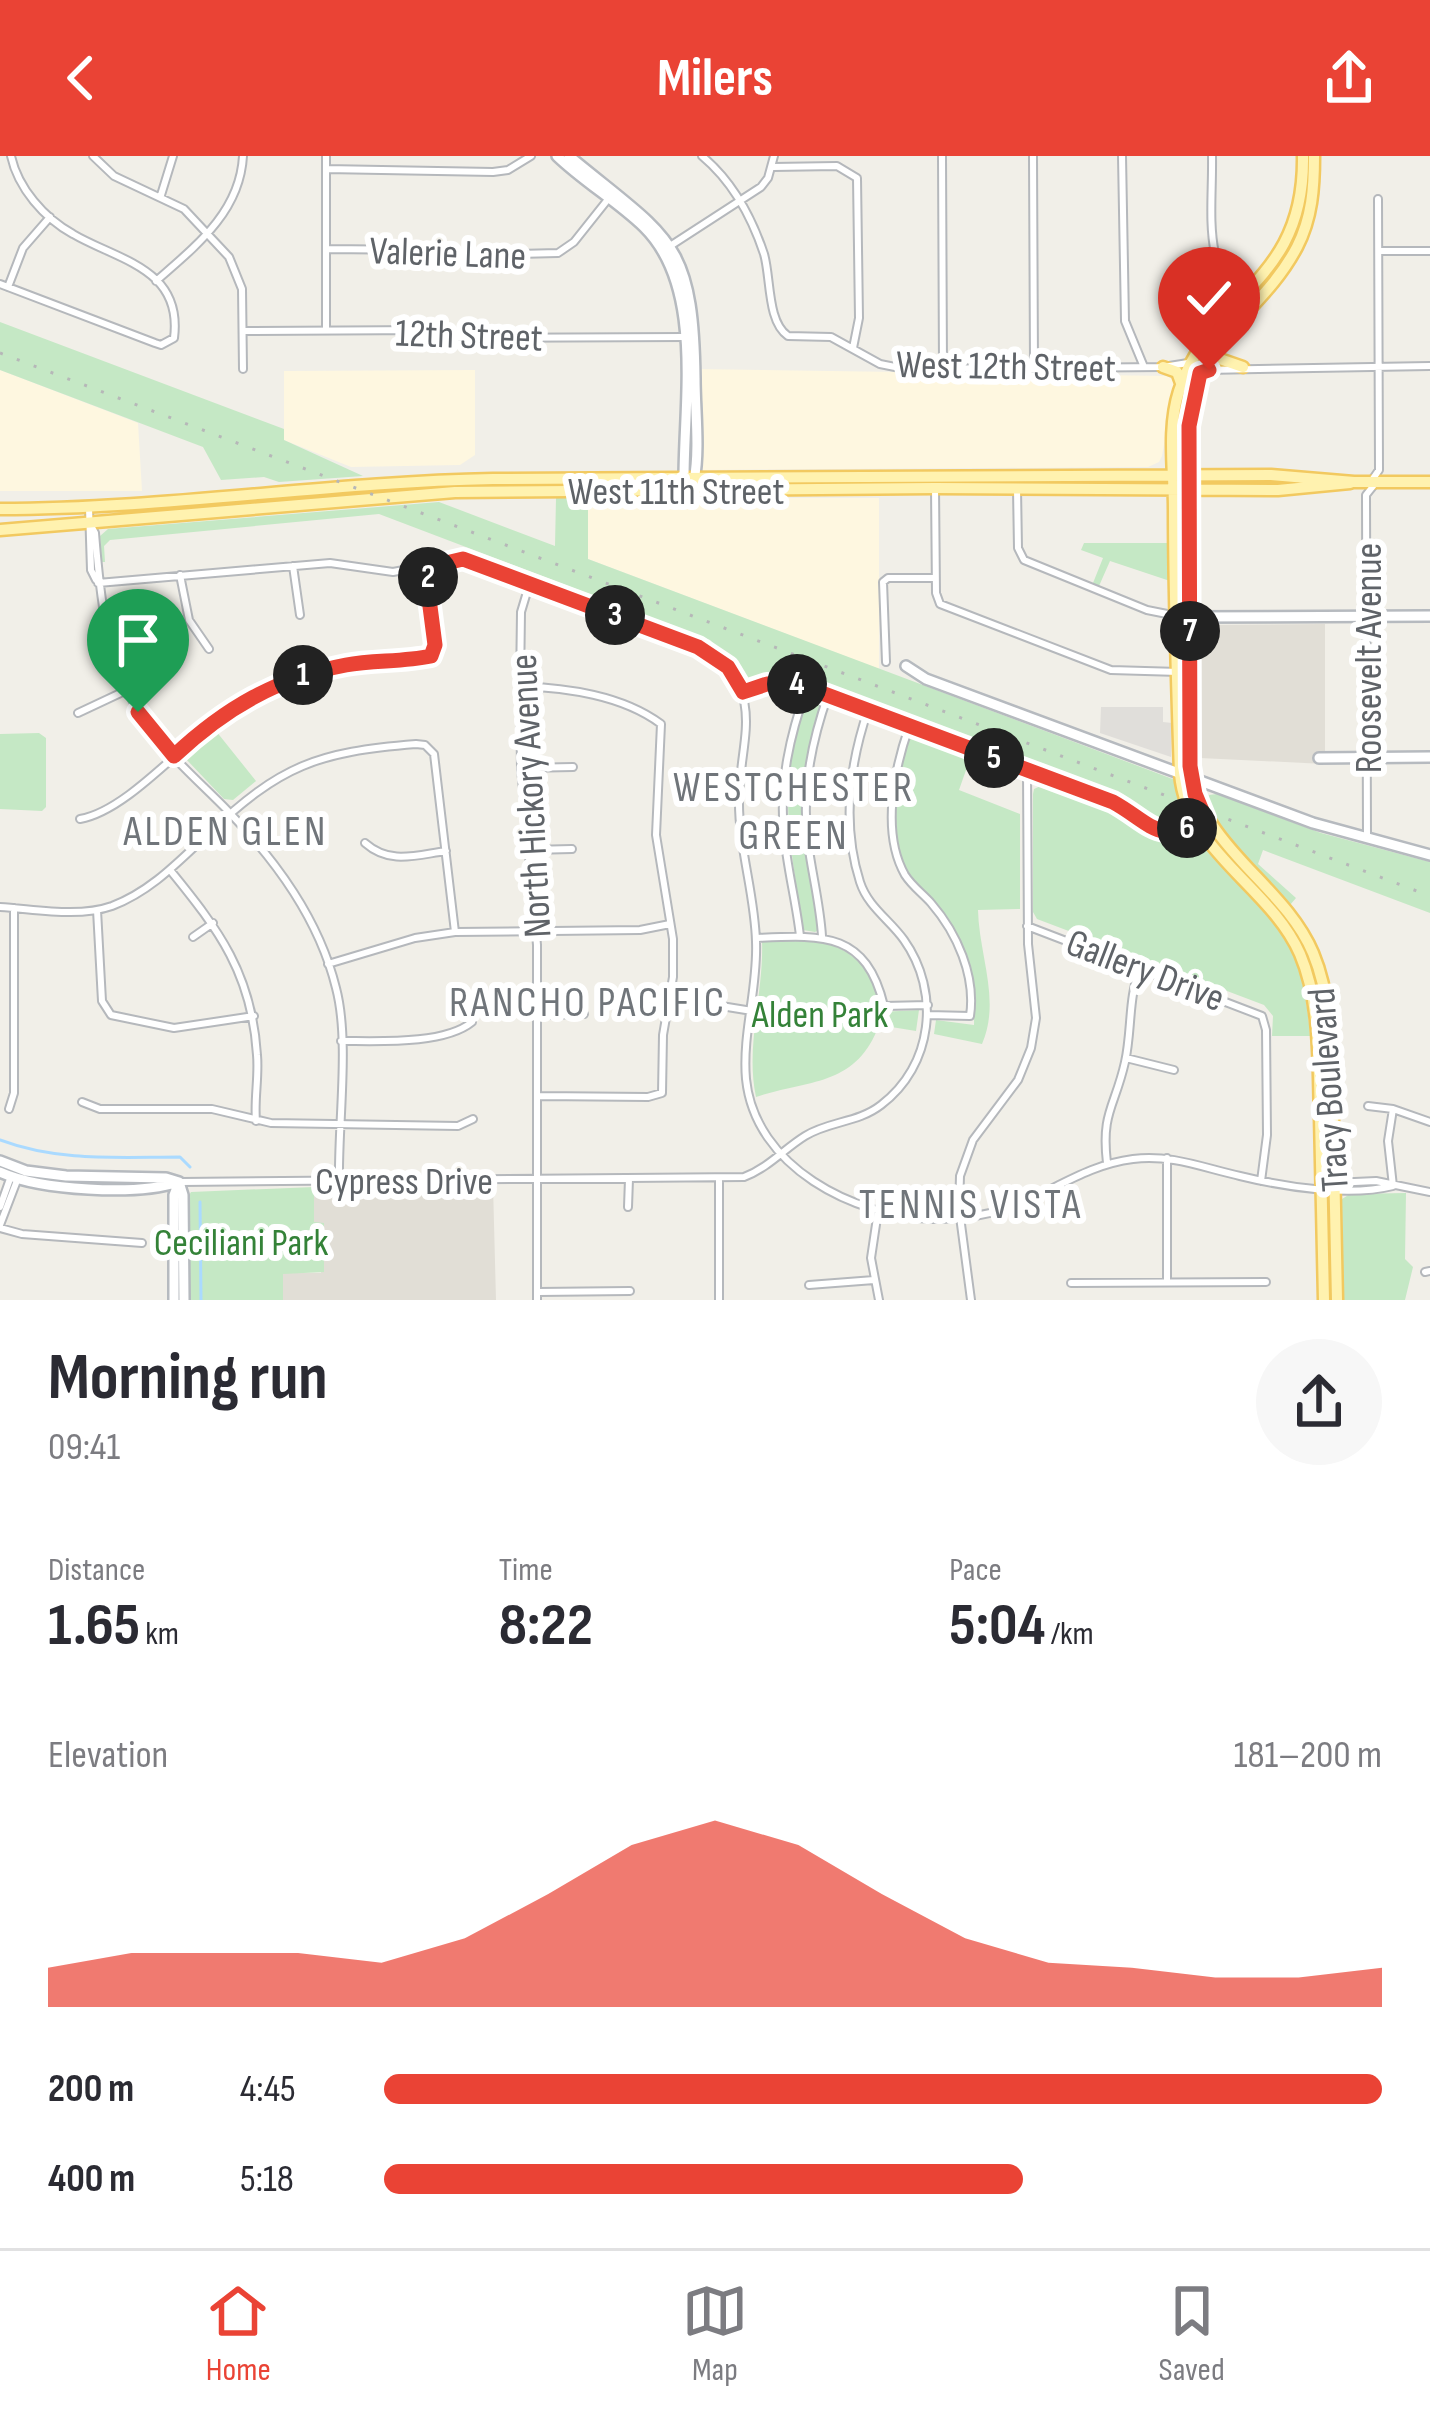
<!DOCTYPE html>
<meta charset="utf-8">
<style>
:root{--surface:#fff;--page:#f7f7f7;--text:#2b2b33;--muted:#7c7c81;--line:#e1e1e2;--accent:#ea4335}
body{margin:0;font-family:"Sofia Sans Condensed",sans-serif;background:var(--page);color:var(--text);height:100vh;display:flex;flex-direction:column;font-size:45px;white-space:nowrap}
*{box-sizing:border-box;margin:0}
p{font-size:39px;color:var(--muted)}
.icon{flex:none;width:66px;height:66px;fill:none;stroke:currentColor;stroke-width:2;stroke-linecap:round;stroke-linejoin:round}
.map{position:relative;height:1144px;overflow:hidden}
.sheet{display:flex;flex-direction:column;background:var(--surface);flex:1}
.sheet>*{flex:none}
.pin{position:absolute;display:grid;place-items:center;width:102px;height:102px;color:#fff;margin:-123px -51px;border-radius:50% 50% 50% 0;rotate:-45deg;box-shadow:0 0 12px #0007}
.pin .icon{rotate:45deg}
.km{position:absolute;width:60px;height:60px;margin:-30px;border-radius:50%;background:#222;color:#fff;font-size:33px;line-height:60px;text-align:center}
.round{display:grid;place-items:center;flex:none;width:126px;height:126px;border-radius:63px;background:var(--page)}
.head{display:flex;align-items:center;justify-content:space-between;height:204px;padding:0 48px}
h1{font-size:66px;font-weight:700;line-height:90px}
.figures{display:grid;grid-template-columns:repeat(3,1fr);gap:18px;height:204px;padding:12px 48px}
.figures div{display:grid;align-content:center}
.figures b{font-size:60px;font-weight:700}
.figures small{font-size:33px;font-weight:400}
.figures p{font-size:33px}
.chart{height:336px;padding:24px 48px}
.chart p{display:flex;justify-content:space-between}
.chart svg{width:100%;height:216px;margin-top:12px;fill:var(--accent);opacity:.7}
ul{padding:0 48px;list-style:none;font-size:39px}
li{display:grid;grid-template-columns:192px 144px 1fr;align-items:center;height:90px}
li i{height:30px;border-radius:15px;background:var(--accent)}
header{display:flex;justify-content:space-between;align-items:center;height:156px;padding:0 48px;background:var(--accent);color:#fff;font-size:54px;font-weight:700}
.menu{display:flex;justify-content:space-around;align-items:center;height:168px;border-top:3px solid var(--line);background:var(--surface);font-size:33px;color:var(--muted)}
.menu a{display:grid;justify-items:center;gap:6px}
.menu .active{color:var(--accent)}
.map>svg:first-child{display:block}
.commercial{fill:#fef7e0}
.industrial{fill:#e0deda}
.education{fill:#e1ded6}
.green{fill:#c5e8c5}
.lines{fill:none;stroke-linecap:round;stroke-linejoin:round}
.stream{stroke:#aadaff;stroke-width:3}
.street-casing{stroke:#b5b8bc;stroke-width:10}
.secondary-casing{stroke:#b6babf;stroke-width:14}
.primary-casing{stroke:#f2c960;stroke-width:15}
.street{stroke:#fff;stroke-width:6}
.secondary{stroke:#fff;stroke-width:9}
.primary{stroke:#fff2af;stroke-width:10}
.rail{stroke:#b6b7b8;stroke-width:3;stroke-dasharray:3 15;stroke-linecap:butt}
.route-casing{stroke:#fff;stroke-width:24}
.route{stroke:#ea4335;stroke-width:15}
.labels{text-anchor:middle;stroke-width:12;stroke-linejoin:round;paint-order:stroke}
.street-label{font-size:39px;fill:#5f6368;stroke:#fff}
.park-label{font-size:39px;fill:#348238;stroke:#fff}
.neighbourhood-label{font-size:42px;letter-spacing:3px;fill:#70757a;stroke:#fff}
</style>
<header><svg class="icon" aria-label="back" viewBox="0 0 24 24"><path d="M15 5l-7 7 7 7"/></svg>Milers<svg class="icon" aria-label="share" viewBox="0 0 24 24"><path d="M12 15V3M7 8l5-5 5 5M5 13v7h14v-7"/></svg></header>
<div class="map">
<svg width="1430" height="1144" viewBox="0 0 1430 1144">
<rect width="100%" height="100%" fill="#f1efe8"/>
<path class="commercial" d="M692 213 1167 220 1175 225 1162 300 1159 306 1148 311 701 314 703 248Z
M0 214 138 267 142 335H0Z
M475 214V299L460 309 351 311 284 284V215Z
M588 342H879V513L588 403Z"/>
<path class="industrial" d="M1101 551H1163V566L1172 567 1171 601 1100 577Z"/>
<path class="education" d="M1325 468V608L1200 602 1199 474 1208 469Z
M493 1029 496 1144H283V1117H321L323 1067H314V1031Z"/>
<path class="green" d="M0 166 284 273V284L363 320 279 326 264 321 221 324 203 291 0 214Z
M556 342H588V403L1170 622 1176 624 1185 664C1154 678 1141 655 1116 641L801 522 774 520 748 525 710 484 379 358 110 384 104 390 105 406H102L100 380 108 373 439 346 555 390Z
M1084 387H1170V425L1110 405 1099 430 1093 427 1103 402 1081 394Z
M808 538 823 544C791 634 808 684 819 774L815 776 803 774C790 683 775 629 808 538Z
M212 570 256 625 233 644 224 643 186 603V593Z
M39 577 46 582V651L42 655 0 653V578Z
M911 577 971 600 959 634 1020 658V753L978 754C979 800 1001 844 982 888L934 878 936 864 974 869C975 823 964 785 936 748 927 737 912 727 906 713 888 671 897 619 911 577Z
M1045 628 1119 657 1151 680 1198 681C1262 761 1302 766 1310 880H1272L1273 860 1264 849 1037 763 1033 756V638L1034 633Z
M1217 638 1321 677 1430 706V757L1263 694 1258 708 1296 742 1290 749 1221 676 1204 649 1209 639Z
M812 783C852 792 877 813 880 856L919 854 916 875 879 869C856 931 810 923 756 941 745 890 764 838 762 785Z
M314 1031V1066L324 1067V1116L283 1118V1144H188L187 1043 191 1036Z
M1406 1037 1405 1103 1413 1111 1405 1144H1343L1342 1043 1350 1038Z"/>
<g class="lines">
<path class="stream" d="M0 984C58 1006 118 1001 180 1001L190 1011
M200 1046 201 1144"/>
<defs>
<path id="street" d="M93 0 114 20 184 53 229 101 242 133 243 213
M326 0V173
M702 0C732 25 752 62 764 98 771 122 767 166 788 180L831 181 880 208 905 213 1163 211 1188 207
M942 0 943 211
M1033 0 1034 210
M1122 0 1125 165 1144 211
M1212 0C1213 58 1201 111 1247 153
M773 11 837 10 857 22 859 162 853 192
M326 13 493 16 508 14 531 0
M161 39 173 0
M667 92 761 31 768 22 774 0
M326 93 427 94 475 99 558 97 574 86 609 42
M1380 95H1430
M156 125C196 90 240 56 243 0
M0 128 155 187 161 189 174 182C183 112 117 104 73 78 44 62 18 32 11 0
M8 131 23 92 50 61
M243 175 426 174 473 182 685 181
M1207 210 1204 200 1220 169
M1188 214 1192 223 1188 247
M1206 214 1430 210
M1372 324 1379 314 1378 43
M935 331 936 437 940 448 1111 514 1179 516 1184 520 1186 550
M1017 333 1018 392 1024 404 1147 454 1177 460 1183 466 1187 495
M89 352 91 414 96 424
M90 368 95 377C100 439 105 497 137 553 159 592 197 623 228 655 276 705 319 763 336 832 350 885 338 966 339 1023
M293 410 300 459
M180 419 189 464 209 493
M530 426 521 456 520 530 521 612 537 789V1144
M98 427 330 407 393 416 462 403 714 498C765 543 740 584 739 642 738 691 755 738 756 786 758 832 742 877 746 923 755 1011 854 1061 934 1063 964 1063 996 1058 1024 1046 1060 1030 1092 1008 1133 1003 1171 998 1204 1012 1240 1020 1285 1031 1349 1041 1393 1030
M886 506 883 426 888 422H935
M520 530C567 532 622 539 661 568L656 679 673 783V821L663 879 662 937 648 941 539 940
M743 536 767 528 795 527 1113 646C1144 664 1159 687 1197 667
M78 557 127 534
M909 571C894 614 881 677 905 719 912 730 923 738 931 747 957 777 976 820 970 860L928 859
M522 612 573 611
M80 663C133 654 197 569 251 540 309 509 369 513 431 500L435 489 425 412
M807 681 850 677
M1367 682 1366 339 1374 329
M365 687C390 709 416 699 446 695
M530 694 572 693
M170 714C219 774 252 818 257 899 259 921 254 943 256 965
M0 751C35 753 78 762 112 750 151 735 178 706 208 678 281 609 317 596 416 588L425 589 434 598 455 776
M97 754 102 845 111 859 174 872 254 860
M1027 770 1262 860 1266 874 1267 979 1261 1025
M800 780C796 745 787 712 784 678 779 626 790 579 807 531
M822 780C820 748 812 718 808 687 801 636 811 587 828 539
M193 781 213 767
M756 782C822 779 866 775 884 850L928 849
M328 808 415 782 455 776 640 774 670 768
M672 842 752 855
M540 859 584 858
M341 885C377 885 444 889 472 866
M1126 902 1174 914
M82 946 100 953H212L271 967 458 970 473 963
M1368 950 1393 953 1430 966
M9 953 14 937V752
M1393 953 1388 985 1393 1030
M1107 1007C1101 956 1115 951 1125 906 1132 875 1128 842 1140 812
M181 1026 744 1021C768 1012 784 993 805 980 829 965 858 967 881 949 933 910 941 836 904 784 890 764 868 751 860 726 842 669 849 610 868 554
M1333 1027 1376 1025 1430 1036
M0 1051 11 1020
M628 1051 629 1023
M878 1055 871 1102 879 1144
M0 1069 18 1022
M0 1072 22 1078 142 1087
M1425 1116 1430 1115
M1167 1125V1002
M1071 1127 1266 1126
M809 1129 874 1124
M538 1136 630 1135
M719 1144V1022
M971 1144 959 1053 960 1020 973 984 1018 924 1031 892 1036 862 1028 788 1027 614"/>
<path id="secondary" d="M557 0C584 26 617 45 644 71 704 130 684 244 684 322L688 335
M569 0C669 83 693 82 695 222 695 255 700 293 694 325
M1175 421C1185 433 1178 450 1189 461L1430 460
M906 510 926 523 1313 667 1430 699
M1319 602 1430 601
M0 1005 26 1015 66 1020 166 1022 179 1026
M0 1016C40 1034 136 1040 178 1026
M179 1026 183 1039 184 1144
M174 1144V1039L179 1026"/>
<path id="primary" d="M1303 0C1305 129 1212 134 1179 235 1167 272 1174 315 1174 353 1174 441 1177 530 1180 618 1187 696 1270 730 1300 798 1321 847 1318 907 1320 961 1321 1022 1323 1083 1324 1144
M1314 0C1314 32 1312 62 1297 91 1258 165 1190 181 1189 280L1191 609C1198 691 1283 726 1313 797 1334 847 1331 907 1333 961 1334 1022 1336 1083 1337 1144
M1215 191 1217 202 1243 211
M1163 211 1177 216 1181 227
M0 353C165 353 328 326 493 323L1271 319 1354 326H1430
M0 374 455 336 935 332 1278 334 1350 327"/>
</defs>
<use href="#street" class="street-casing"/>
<use href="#secondary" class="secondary-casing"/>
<use href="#primary" class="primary-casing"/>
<use href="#street" class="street"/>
<use href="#secondary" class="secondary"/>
<use href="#primary" class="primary"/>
<path class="rail" d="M0 197 1430 740"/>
</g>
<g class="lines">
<defs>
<path id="route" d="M138 556 174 600C225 552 277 522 346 509 374 504 403 506 431 500L435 489 425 412 463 403 698 491 728 511 743 536 767 528 795 527 1113 646C1151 667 1159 691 1205 662L1195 638 1190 610 1189 270 1200 217 1209 214"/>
</defs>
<use href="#route" class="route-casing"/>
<use href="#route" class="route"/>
</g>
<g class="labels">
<g class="street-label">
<text transform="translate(448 96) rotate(2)" y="14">Valerie Lane</text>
<text transform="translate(469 178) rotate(2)" y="14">12th Street</text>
<text transform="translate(1006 209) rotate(1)" y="14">West 12th Street</text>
<text x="676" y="348">West 11th Street</text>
<text transform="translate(1367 502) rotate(-90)" y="14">Roosevelt Avenue</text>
<text transform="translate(529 640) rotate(-93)" y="14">North Hickory Avenue</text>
<text transform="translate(1146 813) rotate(21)" y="14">Gallery Drive</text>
<text transform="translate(1327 934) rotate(-94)" y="14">Tracy Boulevard</text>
<text x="404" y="1038">Cypress Drive</text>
</g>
<g class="park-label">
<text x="820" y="871">Alden Park</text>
<text x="241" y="1099">Ceciliani Park</text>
</g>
<g class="neighbourhood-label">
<text x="794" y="645">WESTCHESTER<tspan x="794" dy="48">GREEN</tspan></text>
<text x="226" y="689">ALDEN GLEN</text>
<text x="588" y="860">RANCHO PACIFIC</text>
<text x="971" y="1062">TENNIS VISTA</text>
</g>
</g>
</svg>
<div class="pin" style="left:138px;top:556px;background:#1e9e55"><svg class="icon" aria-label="arrive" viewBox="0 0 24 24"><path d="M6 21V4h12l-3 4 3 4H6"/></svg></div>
<div class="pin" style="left:1209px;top:214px;background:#d93025"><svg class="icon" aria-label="check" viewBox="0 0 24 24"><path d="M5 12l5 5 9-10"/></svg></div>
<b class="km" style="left:303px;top:519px">1</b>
<b class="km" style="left:428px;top:421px">2</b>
<b class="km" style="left:615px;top:459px">3</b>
<b class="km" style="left:797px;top:528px">4</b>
<b class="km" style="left:994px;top:602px">5</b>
<b class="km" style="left:1187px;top:672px">6</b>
<b class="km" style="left:1190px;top:475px">7</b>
</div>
<section class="sheet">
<div class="head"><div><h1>Morning run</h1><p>09:41</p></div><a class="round"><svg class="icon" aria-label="share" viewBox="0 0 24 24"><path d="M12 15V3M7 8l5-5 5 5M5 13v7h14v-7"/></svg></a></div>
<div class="figures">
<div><p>Distance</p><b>1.65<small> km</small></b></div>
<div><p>Time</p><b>8:22</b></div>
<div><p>Pace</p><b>5:04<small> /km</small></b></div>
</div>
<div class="chart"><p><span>Elevation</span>181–200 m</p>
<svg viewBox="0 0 160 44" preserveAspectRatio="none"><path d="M0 44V36L10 33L20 33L30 33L40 35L50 30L60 21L70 11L80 6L90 11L100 21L110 30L120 35L130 36L140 38L150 38L160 36V44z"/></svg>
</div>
<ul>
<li><b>200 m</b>4:45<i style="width:100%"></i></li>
<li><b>400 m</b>5:18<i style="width:64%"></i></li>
</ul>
</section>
<nav class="menu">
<a class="active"><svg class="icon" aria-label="home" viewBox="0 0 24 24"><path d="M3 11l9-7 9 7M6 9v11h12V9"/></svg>Home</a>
<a><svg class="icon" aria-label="map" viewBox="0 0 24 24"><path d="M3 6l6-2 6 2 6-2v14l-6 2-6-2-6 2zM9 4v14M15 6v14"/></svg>Map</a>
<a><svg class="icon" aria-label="saved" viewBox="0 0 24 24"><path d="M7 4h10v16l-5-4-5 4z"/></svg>Saved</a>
</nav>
